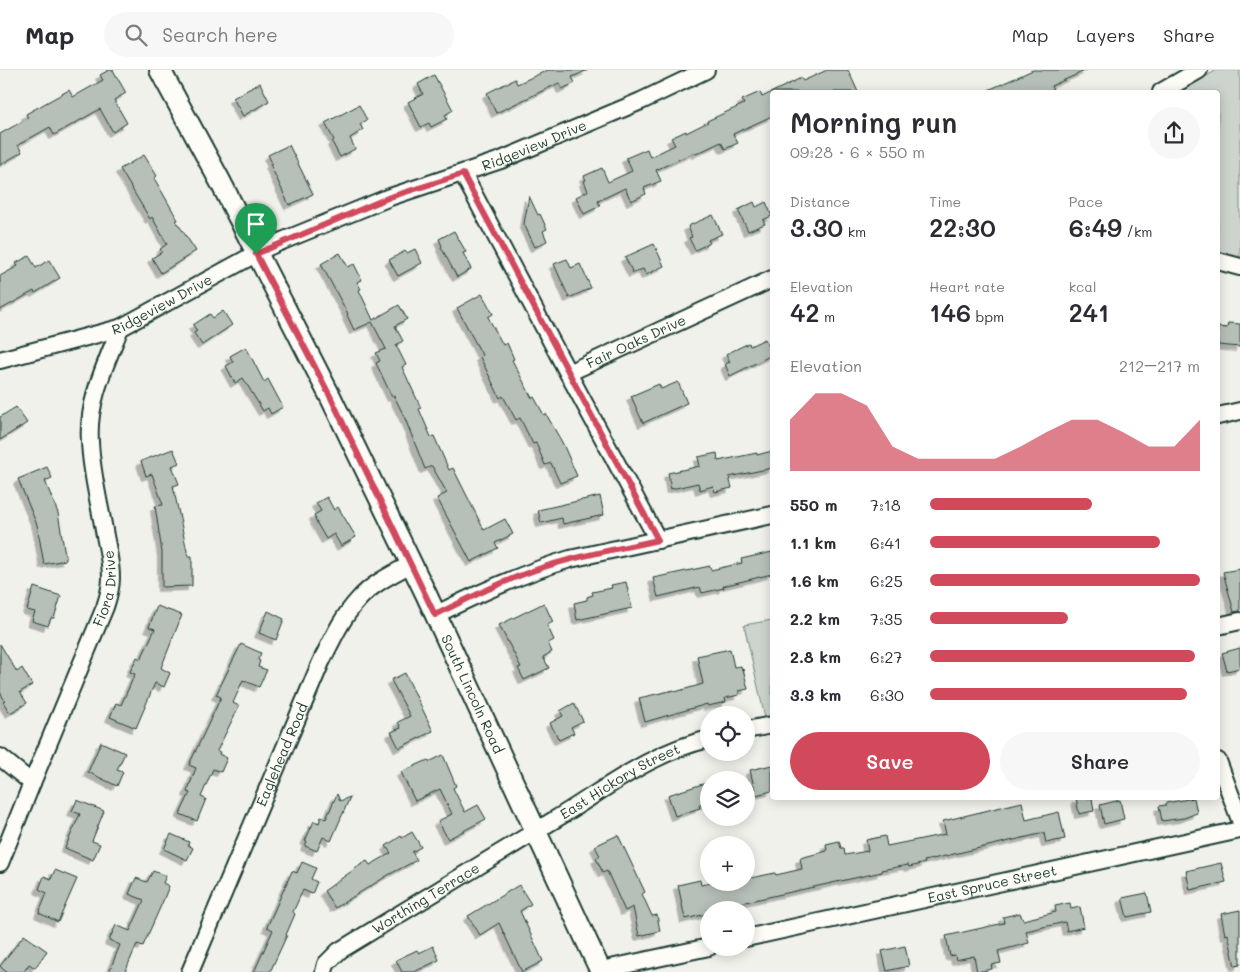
<!DOCTYPE html>
<meta charset="utf-8">
<style>
:root{--surface:#fff;--page:#f7f7f7;--text:#2b2b33;--muted:#7c7c81;--line:#e1e1e2;--accent:#d1495b}
body{margin:0;font-family:Mali,sans-serif;background:var(--page);color:var(--text);height:100vh;display:flex;flex-direction:column;font-size:19px;white-space:nowrap}
*{box-sizing:border-box;margin:0}
p{font-size:16px;color:var(--muted)}
.icon{flex:none;width:28px;height:28px;fill:none;stroke:currentColor;stroke-width:2;stroke-linecap:round;stroke-linejoin:round}
.map{position:relative;flex:1;overflow:hidden}
.panel{position:absolute;left:770px;top:20px;width:450px;height:710px;display:flex;flex-direction:column;background:var(--surface);border-radius:5px;box-shadow:0 2px 12px #0003}
.panel>*{flex:none}
.buttons{position:absolute;left:700px;top:636px;display:grid;gap:10px}
.buttons a{display:grid;place-items:center;width:55px;height:55px;border-radius:50%;background:var(--surface);box-shadow:0 2px 12px #0003;font-size:25px}
.pin{position:absolute;display:grid;place-items:center;width:42px;height:42px;color:#fff;margin:-51px -21px;border-radius:50% 50% 50% 0;rotate:-45deg;box-shadow:0 0 5px #0007}
.pin .icon{rotate:45deg}
.round{display:grid;place-items:center;flex:none;width:52px;height:52px;border-radius:26px;background:var(--page)}
.summary{display:flex;align-items:center;justify-content:space-between;height:85px;padding:0 20px}
h1{font-size:28px;font-weight:600;line-height:38px}
.metrics{display:grid;grid-template-columns:repeat(3,1fr);gap:8px;height:85px;padding:5px 20px}
.metrics div{display:grid;align-content:center}
.metrics b{font-size:25px;font-weight:600}
.metrics small{font-size:14px;font-weight:400}
.metrics p{font-size:14px}
.chart{height:140px;padding:10px 20px}
.chart p{display:flex;justify-content:space-between}
.chart svg{width:100%;height:90px;margin-top:5px;fill:var(--accent);opacity:.7}
.primary-button{display:flex;gap:10px;margin-top:auto;padding:10px 20px}
.primary-button a{flex:1;height:58px;border-radius:30px;background:var(--accent);color:#fff;font-size:20px;font-weight:600;line-height:58px;text-align:center}
.primary-button a+a{background:var(--page);color:var(--text)}
ul{padding:0 20px;list-style:none;font-size:16px}
li{display:grid;grid-template-columns:80px 60px 1fr;align-items:center;height:38px}
li i{height:12px;border-radius:6px;background:var(--accent)}
header{display:flex;align-items:center;gap:30px;box-sizing:border-box;height:70px;padding:0 25px;background:var(--surface);border-bottom:1px solid var(--line)}
header strong{font-size:24px}
nav{display:flex;gap:28px;margin-inline-start:auto;font-size:18px}
.search{width:350px;height:45px;background:var(--page);display:flex;align-items:center;gap:12px;box-sizing:border-box;padding:0 18px;border-radius:28px;color:var(--muted);font-size:19px}
.map>svg:first-child{display:block}
.green{fill:#cdd3cd;stroke:#768880}
.building{fill:#b6bfb8;stroke:#1f3d34;filter:url(#shadow)}
.lines{fill:none;stroke-linecap:round;stroke-linejoin:round}
.minor-casing{stroke:#1f3d34;stroke-width:20}
.tertiary-casing{stroke:#1f3d34;stroke-width:24}
.minor{stroke:#fdfcf7;stroke-width:16}
.tertiary{stroke:#fdfcf7;stroke-width:20}
.route-casing{stroke:#fff;stroke-width:10}
.route{stroke:#d1495b;stroke-width:6}
.labels{text-anchor:middle;stroke-width:4.5;stroke-linejoin:round;paint-order:stroke}
.street-label{font-size:14px;fill:#1f3d34;stroke:#fdfcf7}
</style>
<header>
<strong>Map</strong>
<div class="search"><svg class="icon" aria-label="search" viewBox="0 0 24 24"><circle cx="10" cy="10" r="6"/><path d="M15 15l6 6"/></svg>Search here</div>
<nav><a>Map</a><a>Layers</a><a>Share</a></nav>
</header>
<div class="map">
<svg width="1240" height="902" viewBox="0 0 1240 902">
<defs>
<filter id="shadow"><feDropShadow dx="-4.5" dy="4.5" stdDeviation="0" flood-color="#0004"/></filter>
</defs>
<rect width="100%" height="100%" fill="#f0f1eb"/>
<filter id="ink" filterUnits="userSpaceOnUse"><feTurbulence type="fractalNoise" baseFrequency=".02" numOctaves="2"/><feDisplacementMap in="SourceGraphic" scale="10" xChannelSelector="R" yChannelSelector="G"/><feConvolveMatrix kernelMatrix="1 2 1 2 8 2 1 2 1" color-interpolation-filters="sRGB"/></filter>
<g filter="url(#ink)">
<path class="green" d="M1217 0H1240V191L1218 183V22H1178Z
M772 550V646L765 648 744 555Z"/>
<path class="building" d="M109 0H113L126 23 114 30 127 53 113 62 100 39 54 65 50 57 18 75 22 82 0 95V64L28 48 26 44 69 20 73 27 103 10 100 5Z
M548 0H588L572 7 575 13 562 19 559 13 496 43 487 23 515 9 517 14Z
M827 0H848L858 22H772V46L733 64 738 73 725 79 721 72 696 84 695 82 656 100 661 111 644 118 646 124 631 131 625 118 598 131 600 136 584 144 576 127 588 121 584 111 586 110 584 106 602 98 608 112 632 101 626 88 647 79 650 87 675 75 671 68 686 61V63L708 52 707 51 744 34 742 30 760 22 762 27 801 8 803 11Z
M1033 0H1087L1051 16 1054 22H984Z
M434 5 453 40 445 45 447 49 431 57 429 53 421 57 408 32 423 24 418 14Z
M260 13 269 31 243 46 233 28Z
M359 35 367 50 360 54 363 60 350 68 355 79 340 87 332 72 334 70 325 53Z
M289 75 313 124 289 135 270 94 272 93 268 85Z
M144 85 157 106 154 108 178 150 176 151 196 181 161 203 152 188 162 182 160 179 167 174 152 147 150 149 120 99Z
M529 126 538 145 540 144 547 159 543 161 547 171 535 177 524 154Z
M754 132 756 137 766 132 772 146 763 150 765 154 748 161 738 140Z
M713 145 722 164 708 170 710 173 695 180 689 168 692 167 688 156Z
M454 161 466 182 463 183 471 199 457 207 441 177 442 176 439 169Z
M654 174 664 196 646 205 643 199 633 203 625 187Z
M415 179 422 193 398 206 389 190 405 181 407 183Z
M340 183 348 197 354 194 362 210 357 212 361 219 359 220 373 250 399 235 407 249 395 256 403 271 396 275 406 295 402 297 421 338 419 339 431 367 434 366 449 400 453 398 484 460 505 449 513 464 495 473 498 478 471 492 437 428 447 423 432 396 425 399 404 346 394 326 392 327 376 293 380 291 376 283 386 279 372 252 354 260 347 245 348 244 321 194Z
M29 186 36 198 49 190 60 208 35 223 34 221 0 240V206L18 196 16 193Z
M567 189 571 198 580 194 591 218 569 228 554 194Z
M482 224 493 244 488 247 503 275 507 273 514 289 512 290 532 328 534 327 544 345 546 344 563 374 577 406 560 413 551 393 545 395 536 373 533 374 520 348 516 350 503 326 500 328 480 287 482 285 457 238Z
M223 241 232 255 202 275 194 263 197 261 193 255 210 244 213 248Z
M1228 253 1240 254V277L1218 275V257L1227 258Z
M765 269 772 285 730 306 725 294 730 292 726 284 749 273 750 276Z
M246 277 264 312 268 309 283 337 271 344 268 338 263 341 243 308 235 313 226 296 233 292 230 286Z
M678 312 687 333 643 353 631 326 659 314 661 319Z
M16 337 27 353 0 370V347Z
M173 379 179 393 172 396 179 414 173 416 188 486H192V516L162 517V482L155 436 163 435 152 404 146 406 141 391Z
M772 381V398L729 407 732 418 715 422 713 416 700 420 698 413 671 419 668 403 700 396 698 387 717 383 718 391 757 383V385Z
M47 397 52 408 45 411 58 443 66 490 44 494 37 455 18 409Z
M600 426 604 445 563 454 562 448 541 453 538 440Z
M327 427 334 440 338 437 356 467 341 476 334 464 326 469 315 450H316L314 445 321 441 316 433Z
M772 482V504L723 516 724 518 702 523 700 517 658 527 653 508 710 496 711 500 742 493 741 489Z
M1240 499V541L1234 542 1223 502Z
M626 512 632 538 577 550 574 533 587 530V527L593 525 592 522 612 518 611 515Z
M34 517 61 526 54 548H51L48 556 32 551 35 542 27 540Z
M544 533 553 552 547 555 554 570 548 573 552 582 543 587 549 598 524 610 518 598 521 597 499 555Z
M157 536 182 545 161 598 170 603 164 617 155 613 136 658 110 647 116 633 121 635 135 604 130 602 137 587 141 589 155 559 149 557Z
M268 541 284 549 276 570 259 563Z
M0 574 17 602 22 598 32 615 20 622 27 633 10 643 3 632 5 631 0 622Z
M241 574 261 583 258 590 260 591 258 597 267 600 259 617 243 610 233 633 239 636 217 681 220 682 219 684 227 688 221 702 213 699 201 727 206 729 197 751 180 744 190 723 187 722 196 698 189 695 221 627 216 625Z
M1240 578V598L1227 601 1222 583Z
M730 579 734 597 741 596 742 600 743 599 748 619 739 621V625L725 628 726 632 708 636 707 634 645 652 639 628 674 620 675 622 703 614 697 586Z
M405 603 433 661 399 678 391 662 401 658 398 652 410 646 391 610Z
M574 633 583 651 571 657 574 663 559 670 550 653 563 646 560 641Z
M101 672 125 683 117 700 123 702 117 716 88 702Z
M443 685 456 716 453 718 465 742 478 735 486 749 448 769 438 751 452 744 440 719 415 731 401 702 428 690 429 692Z
M772 695V721L756 725 750 700Z
M709 712V733L699 735 700 738 675 746 668 725Z
M337 724 340 731 350 727 331 771 323 767 317 781 305 776 307 771H305L314 751 319 753 321 747 326 749Z
M1076 728H1092L1094 741 1079 744Z
M1194 728 1197 743 1184 748 1162 751 1159 736 1166 735V733Z
M77 730 104 741 92 771 100 774 93 790 65 778 80 744 72 741Z
M1120 730 1124 749 1104 754 1100 735Z
M1022 732 1026 750 1059 742 1065 769 1046 773 1044 763 924 791 925 793 909 797 908 795 881 800 882 802 741 833 742 836 724 840H707V844L685 849 678 815 700 810 701 815 715 812H746V809L775 803 776 805 802 799 800 788 827 781 826 774 839 771 841 778H844L845 785 868 781 866 770 885 766 887 776 946 764 943 751Z
M412 762 421 777 412 782 417 790 390 804 335 838 324 821 363 793 367 791 370 795 391 783 386 776 401 766 402 768Z
M171 764 189 772 188 775 193 778 187 790 164 779Z
M618 765 645 822 642 824 652 846 657 845 660 861 639 866 633 837 625 841 607 801 603 803 596 788 600 786 595 776Z
M302 792 316 798 311 809 317 812 312 824 303 820 293 842 295 844 286 865H287L270 902H254L273 860 267 857 292 801 297 803Z
M1221 793 1226 812 1190 820 1186 801Z
M55 800 77 809 58 852 39 843 47 823 39 819 44 806 51 809Z
M153 801 166 806 163 813 169 816 163 831 143 876 137 874 125 902H109L120 875 109 870 116 855 130 861 144 830 129 824 136 808 147 812Z
M519 815 531 834 520 841 543 891 522 902 499 853 480 865 468 846Z
M1147 823 1151 842 1127 847 1122 828Z
M1070 833 1071 839 1080 837 1084 857 1067 861 1065 852 1026 861 1029 873 998 881 1001 893 991 895 992 899 977 902 974 886 956 890 955 885 950 886 946 866 1004 853 1003 847 1020 843 1023 850 1056 842 1055 836Z
M1240 840V895L1235 896 1228 864 1225 865 1221 844Z
M24 865 47 881 35 898 29 894 24 902H6L0 896Z
M433 876 439 890 414 902H402L396 890 417 880 419 883Z
M905 876 909 896 887 901 882 881Z"/>
<g class="lines">
<defs>
<g id="minor">
<path d="M1161 22 1199 0"/>
<path id="s1" d="M463 104 568 303 772 209"/>
<path d="M1218 191 1240 197"/>
<path id="s2" d="M0 290 120 258 270 176 390 127 501 90 641 31 706 0"/>
<path d="M568 303 658 470"/>
<path d="M1218 346 1240 341"/>
<path d="M435 545C479 523 523 503 570 489L772 445"/>
<path d="M1218 556 1240 551"/>
<path d="M746 660 772 655"/>
<path d="M0 687 32 713 0 793"/>
<path d="M1218 691 1240 750"/>
<path id="s3" d="M32 713 105 537C108 528 111 518 111 508 111 494 108 480 105 466 100 435 91 403 90 371 87 332 106 294 120 258"/>
<path id="s4" d="M746 868 1240 760"/>
<path d="M601 900 709 877"/>
<path id="s5" d="M190 902 321 592C332 570 342 547 359 529 373 513 393 504 411 494"/>
<path id="s6" d="M324 902 326 894 339 881C411 837 483 794 554 750 604 720 651 682 709 669"/>
</g>
<g id="tertiary">
<path id="s7" d="M160 0 220 111 331 328 426 524 601 902"/>
</g>
</defs>
<use href="#minor" class="minor-casing"/>
<use href="#tertiary" class="tertiary-casing"/>
<use href="#minor" class="minor"/>
<use href="#tertiary" class="tertiary"/>
</g>
</g>
<g class="lines" filter="url(#ink)">
<defs>
<path id="route" d="M463 104 658 470C619 479 579 485 541 498 505 510 469 528 435 545L331 328 256 184 390 127Z"/>
</defs>
<use href="#route" class="route-casing"/>
<use href="#route" class="route"/>
</g>
<g class="labels">
<g class="street-label">
<text dy="5" stroke="none"><textPath href="#s2" startOffset="578">Ridgeview Drive</textPath></text>
<text dy="5" stroke="none"><textPath href="#s2" startOffset="172">Ridgeview Drive</textPath></text>
<text dy="5" stroke="none"><textPath href="#s1" startOffset="300">Fair Oaks Drive</textPath></text>
<text dy="5" stroke="none"><textPath href="#s3" startOffset="209">Fiora Drive</textPath></text>
<text dy="5" stroke="none"><textPath href="#s7" startOffset="698">South Lincoln Road</textPath></text>
<text dy="5" stroke="none"><textPath href="#s5" startOffset="236">Eaglehead Road</textPath></text>
<text dy="5" stroke="none"><textPath href="#s6" startOffset="355">East Hickory Street</textPath></text>
<text dy="5" stroke="none"><textPath href="#s4" startOffset="252">East Spruce Street</textPath></text>
<text dy="5" stroke="none"><textPath href="#s6" startOffset="128">Worthing Terrace</textPath></text>
</g>
</g>
</svg>
<div class="buttons">
<a><svg class="icon" aria-label="locate" viewBox="0 0 24 24"><circle cx="12" cy="12" r="6"/><path d="M12 2v4M12 18v4M2 12h4M18 12h4"/></svg></a>
<a><svg class="icon" aria-label="layers" viewBox="0 0 24 24"><path d="M12 4l9 5-9 5-9-5zM3 14l9 5 9-5"/></svg></a>
<a>+</a>
<a>−</a>
</div>
<div class="pin" style="left:256px;top:184px;background:#1e9e55"><svg class="icon" aria-label="arrive" viewBox="0 0 24 24"><path d="M6 21V4h12l-3 4 3 4H6"/></svg></div>
<section class="panel">
<div class="summary"><div><h1>Morning run</h1><p>09:28 · 6 × 550 m</p></div><a class="round"><svg class="icon" aria-label="share" viewBox="0 0 24 24"><path d="M12 15V3M7 8l5-5 5 5M5 13v7h14v-7"/></svg></a></div>
<div class="metrics">
<div><p>Distance</p><b>3.30<small> km</small></b></div>
<div><p>Time</p><b>22:30</b></div>
<div><p>Pace</p><b>6:49<small> /km</small></b></div>
</div>
<div class="metrics">
<div><p>Elevation</p><b>42<small> m</small></b></div>
<div><p>Heart rate</p><b>146<small> bpm</small></b></div>
<div><p>kcal</p><b>241</b></div>
</div>
<div class="chart"><p><span>Elevation</span>212–217 m</p>
<svg viewBox="0 0 160 44" preserveAspectRatio="none"><path d="M0 44V19L10 6L20 6L30 12L40 32L50 38L60 38L70 38L80 38L90 32L100 25L110 19L120 19L130 25L140 32L150 32L160 19V44z"/></svg>
</div>
<ul>
<li><b>550 m</b>7:18<i style="width:60%"></i></li>
<li><b>1.1 km</b>6:41<i style="width:85%"></i></li>
<li><b>1.6 km</b>6:25<i style="width:100%"></i></li>
<li><b>2.2 km</b>7:35<i style="width:51%"></i></li>
<li><b>2.8 km</b>6:27<i style="width:98%"></i></li>
<li><b>3.3 km</b>6:30<i style="width:95%"></i></li>
</ul>
<div class="primary-button"><a>Save</a><a>Share</a></div>
</section>
</div>
